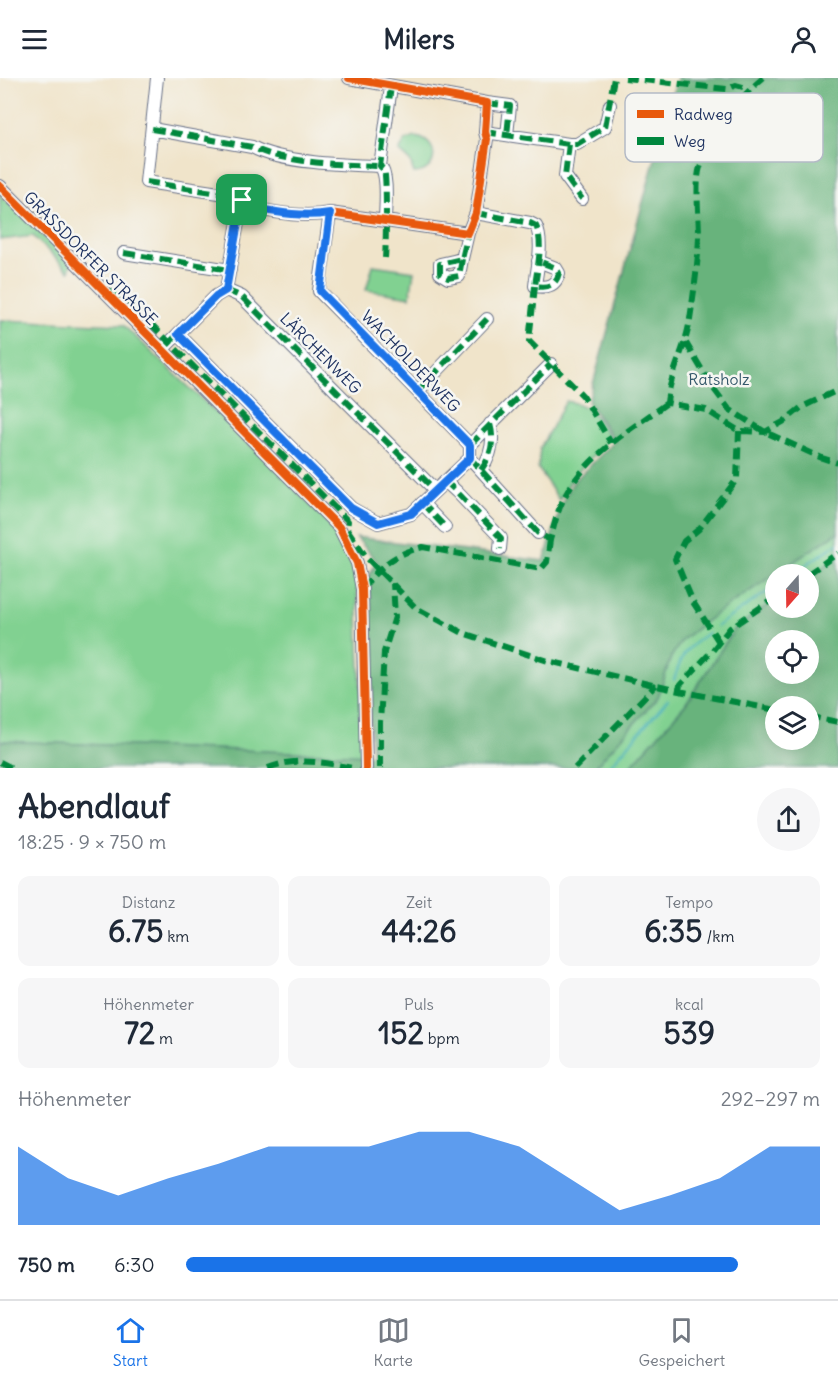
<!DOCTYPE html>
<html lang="de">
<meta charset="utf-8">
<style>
:root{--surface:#fff;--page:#f6f6f7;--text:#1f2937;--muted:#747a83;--line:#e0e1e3;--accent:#1a73e8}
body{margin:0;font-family:Delius,sans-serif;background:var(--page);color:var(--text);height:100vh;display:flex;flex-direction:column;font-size:22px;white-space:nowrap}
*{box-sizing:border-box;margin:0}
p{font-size:20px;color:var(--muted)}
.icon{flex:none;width:33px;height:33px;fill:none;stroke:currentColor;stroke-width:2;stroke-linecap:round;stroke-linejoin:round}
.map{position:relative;height:690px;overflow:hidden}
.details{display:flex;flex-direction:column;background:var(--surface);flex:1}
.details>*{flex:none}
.needle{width:39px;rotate:200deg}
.buttons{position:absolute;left:765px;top:486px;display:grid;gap:12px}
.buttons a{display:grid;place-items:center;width:54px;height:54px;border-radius:50%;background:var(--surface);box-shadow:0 6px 24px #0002;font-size:30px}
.pin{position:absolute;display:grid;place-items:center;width:51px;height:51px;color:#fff;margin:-26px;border-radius:12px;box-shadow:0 3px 9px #0006}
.round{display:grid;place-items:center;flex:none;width:63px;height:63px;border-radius:32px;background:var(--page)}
.summary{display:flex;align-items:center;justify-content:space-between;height:102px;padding:0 18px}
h1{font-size:33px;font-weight:700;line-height:45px}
.metrics{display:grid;grid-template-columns:repeat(3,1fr);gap:9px;height:102px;padding:6px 18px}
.metrics div{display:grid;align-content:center;border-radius:12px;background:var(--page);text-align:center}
.metrics b{font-size:30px;font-weight:700}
.metrics small{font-size:16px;font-weight:400}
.metrics p{font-size:16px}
.chart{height:168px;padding:12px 18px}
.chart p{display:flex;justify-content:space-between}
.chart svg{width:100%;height:108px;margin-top:6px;fill:var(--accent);opacity:.7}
ul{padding:0 18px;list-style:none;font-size:20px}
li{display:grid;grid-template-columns:96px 72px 1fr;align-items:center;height:45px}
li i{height:15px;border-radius:8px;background:var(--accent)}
header{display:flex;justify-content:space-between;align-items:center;height:78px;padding:0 18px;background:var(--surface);font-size:27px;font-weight:700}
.tabs{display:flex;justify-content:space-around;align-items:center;height:84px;border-top:2px solid var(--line);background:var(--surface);font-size:16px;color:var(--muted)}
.tabs a{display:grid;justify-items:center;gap:3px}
.tabs .active{color:var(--accent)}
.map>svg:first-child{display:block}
.green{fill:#81d191;stroke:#4e8078;stroke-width:1.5}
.forest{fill:#68b37b;stroke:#42716c;stroke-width:1.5;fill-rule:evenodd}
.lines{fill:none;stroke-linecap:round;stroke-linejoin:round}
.stream{stroke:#3faebb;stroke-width:2}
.minor-casing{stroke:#666e84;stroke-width:14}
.minor{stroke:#fff;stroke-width:12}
.quiet{stroke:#00873e;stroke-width:6;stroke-dasharray:12 6;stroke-linecap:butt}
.cycleway-casing{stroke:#f6f6f2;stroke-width:11}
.cycleway{stroke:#e8590c;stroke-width:8}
.route-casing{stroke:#fff;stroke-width:12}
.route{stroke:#1a73e8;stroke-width:8}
.labels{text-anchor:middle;stroke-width:5;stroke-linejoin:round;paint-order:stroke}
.street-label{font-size:16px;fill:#1b2f5e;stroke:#f6f6f2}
.park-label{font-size:16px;fill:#34586b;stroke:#f6f6f2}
.key{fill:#f6f6f2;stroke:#b4bac6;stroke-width:1.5}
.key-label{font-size:16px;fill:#1b2f5e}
</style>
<header><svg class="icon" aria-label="menu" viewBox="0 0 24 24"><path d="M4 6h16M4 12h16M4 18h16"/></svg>Milers<svg class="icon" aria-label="person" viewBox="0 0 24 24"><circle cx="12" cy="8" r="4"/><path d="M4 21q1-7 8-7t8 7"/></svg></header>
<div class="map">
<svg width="838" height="690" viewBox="0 0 838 690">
<rect width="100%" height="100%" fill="#f6f6f2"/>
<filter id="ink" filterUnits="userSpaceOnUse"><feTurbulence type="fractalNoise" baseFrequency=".0167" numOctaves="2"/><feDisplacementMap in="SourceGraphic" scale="12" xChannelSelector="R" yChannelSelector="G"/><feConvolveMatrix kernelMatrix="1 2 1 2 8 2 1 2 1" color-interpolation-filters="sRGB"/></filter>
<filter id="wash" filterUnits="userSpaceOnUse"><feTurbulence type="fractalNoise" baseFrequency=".008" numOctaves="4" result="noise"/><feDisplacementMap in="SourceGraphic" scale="24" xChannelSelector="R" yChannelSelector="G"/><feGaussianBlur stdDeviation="1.35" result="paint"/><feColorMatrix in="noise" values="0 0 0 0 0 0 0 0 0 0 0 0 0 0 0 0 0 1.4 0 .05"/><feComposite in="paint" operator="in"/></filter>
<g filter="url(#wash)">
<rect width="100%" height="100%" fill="#f0e4ca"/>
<path class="green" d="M415 59C441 62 439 95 414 95L410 83 399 73 405 63Z
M0 116 71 186 69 193 33 158 0 162Z
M373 187 414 193 410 219 366 212Z
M0 242 123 247 278 393 338 456 353 487 357 507 363 677 0 663Z
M566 323C592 327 596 339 610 360L573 399 559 422 538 390 540 370Z
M838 454V479L809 499 808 496H776L775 522 734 552 685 627 629 690H594L658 619 671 579 682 562 714 537Z"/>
<path class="forest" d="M677 0H838V454L714 537 682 562 671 579 658 619 594 690H0V663L372 677 365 504 377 484 356 459 544 483 563 422 574 403 615 363 588 324Z
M838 479V690H629L685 627 734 552 775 522 776 530H808L809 499ZM776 562H808V596H776ZM776 628H808V662H776Z"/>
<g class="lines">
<path class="stream" d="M792 496 838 465
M717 548 776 508
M674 602C682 576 686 570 708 555
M608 690 668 622"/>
</g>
</g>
<g filter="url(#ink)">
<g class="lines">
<defs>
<path id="minor" d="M157 0 146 104 239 118 248 129
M487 25 510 28 507 57
M152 51 252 69C281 85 346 87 380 88
M485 54 569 66H577L605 49 610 27
M569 66 565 98 582 121
M0 108 339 449 357 485 362 511 366 690
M226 117 233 127C265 132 298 141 330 135L468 155 476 135 487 61 485 54 487 25 349 0
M236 118 237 105
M330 135 319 213 470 367V380
M476 135 530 145 536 148C544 165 537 190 535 208 547 210 556 208 559 195L556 190 538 183
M385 142C385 130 389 97 380 88L391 9
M124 175 230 192
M462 181 459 198 448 200 440 195V186L462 181 468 155
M226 212 242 219 435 412
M226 212 242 122
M178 256 216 218 226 212
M163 271 178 256 351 430 378 445 411 436 470 380
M418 313 487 241
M470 367 551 286
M470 380 538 455
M481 392C491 378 495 363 490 346
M445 403 457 414 501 460 500 471
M422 425 445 449"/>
</defs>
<use href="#minor" class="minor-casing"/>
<use href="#minor" class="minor"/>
<path class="quiet" d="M625 0 727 11 736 7 749 11
M763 0C737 21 711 57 700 89 695 104 699 140 699 158 698 185 694 214 690 241 686 270 670 295 667 325L706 332 739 353 765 354 783 344 802 329 838 312
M487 25 510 28 507 57
M152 51 252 69C281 85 346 87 380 88
M485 54 569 66H577L605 49 614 0
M569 66 565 98 582 121
M146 104 239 118 248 129
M236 118 237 105
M330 135 319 213 470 367V380
M476 135 530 145 536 148C544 165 537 190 535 208 547 210 556 208 559 195L556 190 538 183
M124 175 230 192
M385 180C386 170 387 98 384 92 383 90 381 90 380 88L391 9
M462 181 459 198 448 200 440 195V186L462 181 468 155
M535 208 529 263 583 318 611 365
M226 212 242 219 435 412
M226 212 241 123
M110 213 115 217H122L348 443 347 451 367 480 416 530 463 555 548 583 679 613 776 632
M178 256 216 218 226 212
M170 264 178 256 351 430 378 445 411 436 470 380
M686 265 711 307 729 331 765 354 822 380 838 385
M418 313 487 241
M470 367 551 286
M470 380 538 455 550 462C554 449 557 434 563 422 583 380 631 351 667 325
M481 392C491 378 495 363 490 346
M445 403 457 414 501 460 500 471
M422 425 445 449
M808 496 838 475
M362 511C380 488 394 476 423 469L541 491 547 484 550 462
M719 564 693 524 675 481 684 463 699 451 737 401 739 353
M679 613 680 607 712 573 730 550 776 519
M808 638 838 644
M0 684 12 690
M268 690C295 679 324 684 352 690
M380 690V645L384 574 395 539 393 505
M575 690 656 607"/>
<defs>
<path id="cycleway" d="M0 108 339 449 357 485 362 511 366 690
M226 117 233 127C265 132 298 141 330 135L468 155 476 135 487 61 485 54 487 25 349 0"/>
</defs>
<use href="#cycleway" class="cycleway-casing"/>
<use href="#cycleway" class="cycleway"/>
</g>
</g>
<g class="lines" filter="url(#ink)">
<defs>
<path id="route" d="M242 122 248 129C275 134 302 140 330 135L320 213 470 367V380L411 436 378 445 351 430 178 256 216 218 226 212Z"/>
</defs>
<use href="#route" class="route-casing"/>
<use href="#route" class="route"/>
</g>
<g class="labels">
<g class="street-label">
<text transform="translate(91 180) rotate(45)" y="6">GRASSDORFER STRASSE</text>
<text transform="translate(321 275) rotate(45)" y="6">LÄRCHENWEG</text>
<text transform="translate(411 283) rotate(46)" y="6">WACHOLDERWEG</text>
</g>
<g class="park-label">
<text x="719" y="307">Ratsholz</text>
</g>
</g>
<rect x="625" y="15" width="198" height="69" rx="9" class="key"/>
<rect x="637" y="32" width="27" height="8" fill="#e8590c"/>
<rect x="637" y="59" width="27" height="8" fill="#00873e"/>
<g class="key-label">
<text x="674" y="42">Radweg</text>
<text x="674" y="69">Weg</text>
</g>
</svg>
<div class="buttons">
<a><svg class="needle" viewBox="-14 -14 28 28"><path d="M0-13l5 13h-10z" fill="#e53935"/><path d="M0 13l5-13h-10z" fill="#747a83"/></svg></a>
<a><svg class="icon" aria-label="locate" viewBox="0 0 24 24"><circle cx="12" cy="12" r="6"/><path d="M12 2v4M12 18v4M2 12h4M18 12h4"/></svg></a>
<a><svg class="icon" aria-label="layers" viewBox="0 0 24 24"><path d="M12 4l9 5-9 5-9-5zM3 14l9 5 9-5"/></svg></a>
</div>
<div class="pin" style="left:242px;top:122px;background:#1e9e55"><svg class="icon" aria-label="arrive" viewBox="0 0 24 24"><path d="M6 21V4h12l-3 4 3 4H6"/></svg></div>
</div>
<section class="details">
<div class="summary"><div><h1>Abendlauf</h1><p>18:25 · 9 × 750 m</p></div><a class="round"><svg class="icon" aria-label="share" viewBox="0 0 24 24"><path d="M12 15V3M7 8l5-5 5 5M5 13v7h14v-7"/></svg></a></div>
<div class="metrics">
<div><p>Distanz</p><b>6.75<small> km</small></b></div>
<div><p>Zeit</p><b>44:26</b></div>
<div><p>Tempo</p><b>6:35<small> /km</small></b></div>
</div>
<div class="metrics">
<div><p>Höhenmeter</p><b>72<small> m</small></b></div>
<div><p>Puls</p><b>152<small> bpm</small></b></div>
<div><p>kcal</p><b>539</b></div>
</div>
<div class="chart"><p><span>Höhenmeter</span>292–297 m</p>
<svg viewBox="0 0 160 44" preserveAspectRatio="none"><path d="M0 44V12L10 25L20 32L30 25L40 19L50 12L60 12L70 12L80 6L90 6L100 12L110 25L120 38L130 32L140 25L150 12L160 12V44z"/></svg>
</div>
<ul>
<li><b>750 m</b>6:30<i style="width:87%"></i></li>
</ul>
</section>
<nav class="tabs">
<a class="active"><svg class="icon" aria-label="home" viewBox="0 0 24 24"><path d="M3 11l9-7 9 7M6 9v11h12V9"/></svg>Start</a>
<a><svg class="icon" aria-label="map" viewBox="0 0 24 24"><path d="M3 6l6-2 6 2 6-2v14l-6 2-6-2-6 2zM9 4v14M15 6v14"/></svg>Karte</a>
<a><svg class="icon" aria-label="saved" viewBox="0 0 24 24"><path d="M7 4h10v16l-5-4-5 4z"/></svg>Gespeichert</a>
</nav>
